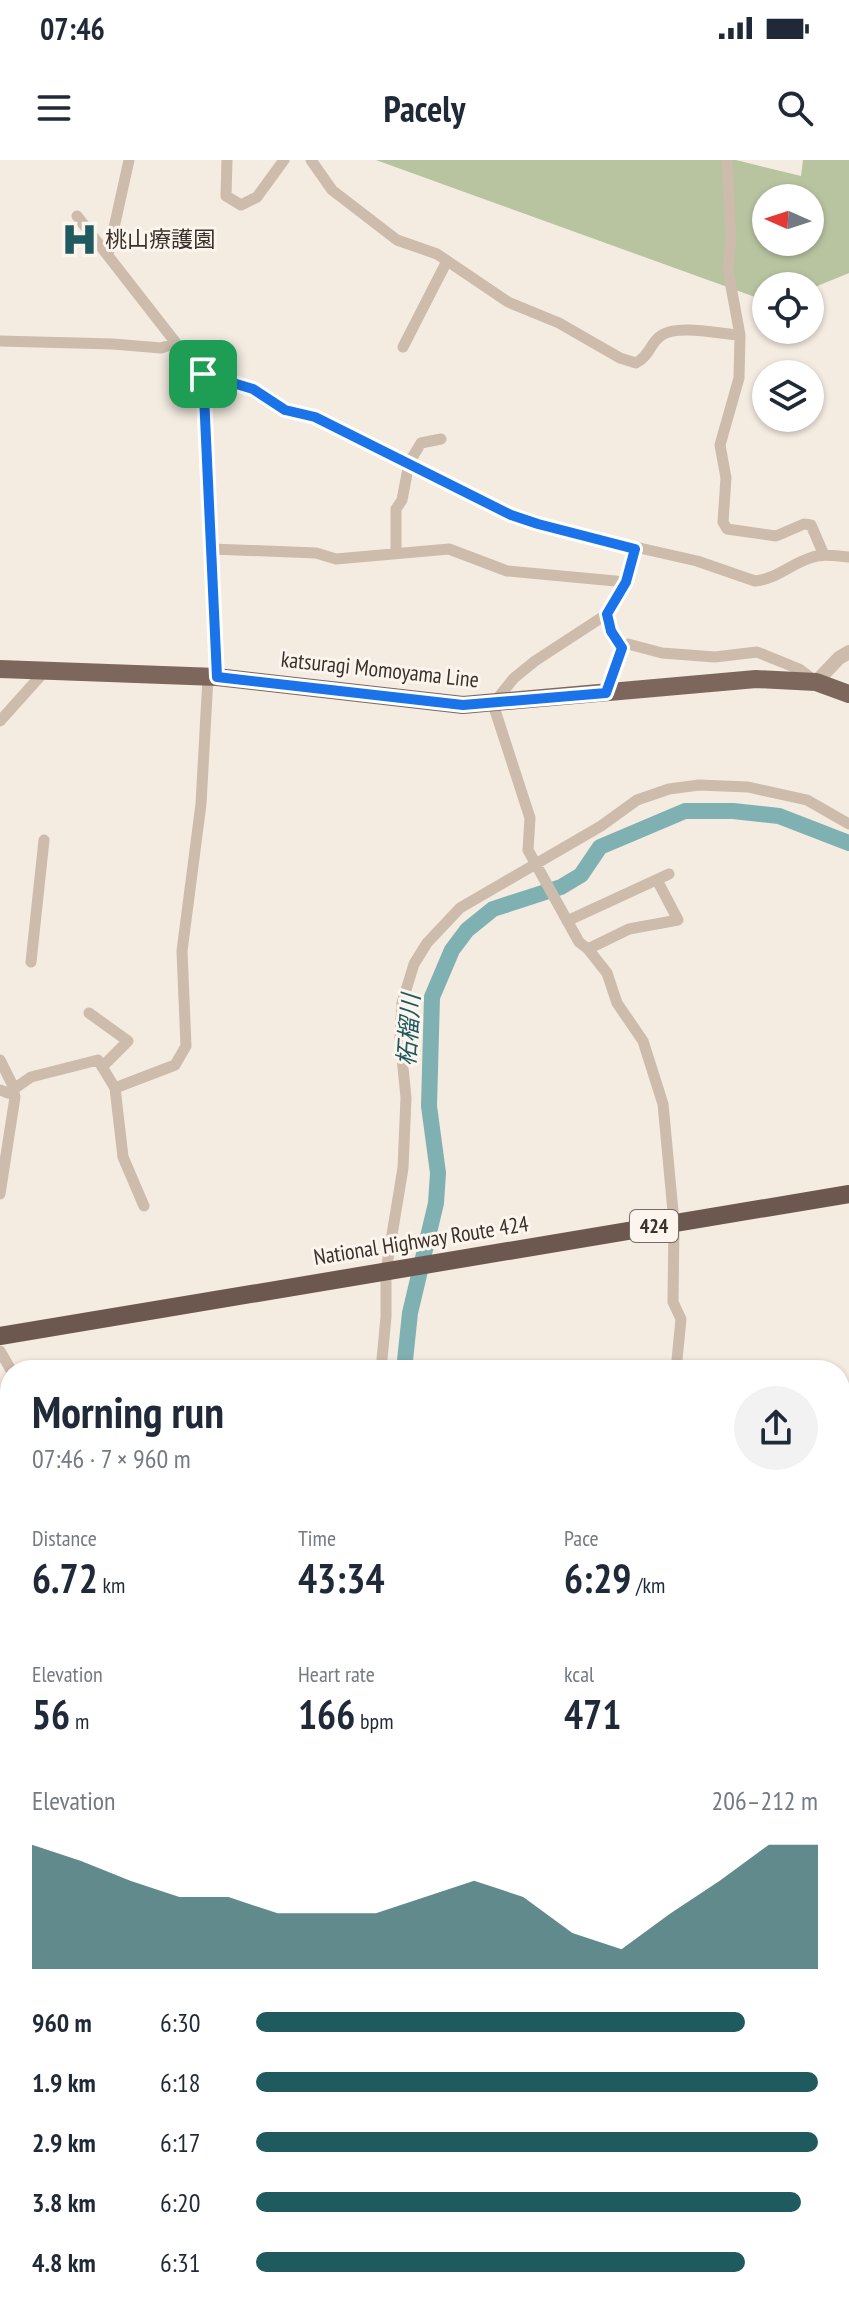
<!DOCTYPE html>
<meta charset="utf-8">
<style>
:root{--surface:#fff;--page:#f2f2f3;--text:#1f2937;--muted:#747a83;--accent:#1f5a5e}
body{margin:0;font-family:"PT Sans Narrow","Noto Sans JP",sans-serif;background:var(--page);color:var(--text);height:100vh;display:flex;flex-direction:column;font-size:30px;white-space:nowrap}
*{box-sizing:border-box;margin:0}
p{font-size:26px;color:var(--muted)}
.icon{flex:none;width:44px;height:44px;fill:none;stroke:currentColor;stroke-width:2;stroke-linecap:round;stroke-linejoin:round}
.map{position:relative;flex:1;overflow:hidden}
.drawer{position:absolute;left:0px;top:1200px;width:850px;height:950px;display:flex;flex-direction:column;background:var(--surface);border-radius:32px 32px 0 0;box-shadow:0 2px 6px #0004}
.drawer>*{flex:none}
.needle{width:52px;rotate:273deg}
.buttons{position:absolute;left:752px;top:24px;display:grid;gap:16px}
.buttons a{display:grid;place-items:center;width:72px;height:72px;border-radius:50%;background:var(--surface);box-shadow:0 2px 6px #0004;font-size:40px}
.pin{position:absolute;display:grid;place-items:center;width:68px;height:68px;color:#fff;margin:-34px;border-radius:16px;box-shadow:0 4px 12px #0006}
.round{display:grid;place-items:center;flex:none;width:84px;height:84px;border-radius:42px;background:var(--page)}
.overview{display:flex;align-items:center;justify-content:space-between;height:136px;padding:0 32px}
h1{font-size:44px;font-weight:600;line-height:60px}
.stats{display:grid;grid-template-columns:repeat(3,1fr);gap:12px;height:136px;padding:8px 32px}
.stats div{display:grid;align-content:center}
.stats b{font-size:40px;font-weight:600}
.stats small{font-size:22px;font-weight:400}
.stats p{font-size:22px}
.chart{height:224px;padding:16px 32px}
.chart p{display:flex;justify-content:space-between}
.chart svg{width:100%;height:144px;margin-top:8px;fill:var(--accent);opacity:.7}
ul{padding:0 32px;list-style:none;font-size:26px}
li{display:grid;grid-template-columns:128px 96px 1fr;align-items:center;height:60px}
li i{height:20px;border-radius:10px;background:var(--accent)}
.status{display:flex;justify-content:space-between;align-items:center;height:56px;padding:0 40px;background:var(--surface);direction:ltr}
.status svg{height:22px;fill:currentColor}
header{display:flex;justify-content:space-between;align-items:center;height:104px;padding:0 32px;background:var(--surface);font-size:36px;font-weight:600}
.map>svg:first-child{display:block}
.green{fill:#b8c4a0;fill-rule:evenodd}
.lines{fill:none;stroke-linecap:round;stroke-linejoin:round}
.river{stroke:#7fb0b2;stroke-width:16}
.minor{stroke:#cdbbac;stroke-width:11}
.tertiary{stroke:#cdbbac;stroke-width:14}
.secondary{stroke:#a18a7d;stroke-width:16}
.primary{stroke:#7d675c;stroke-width:18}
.trunk{stroke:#6c584f;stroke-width:18}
.route-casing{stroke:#fff;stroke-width:16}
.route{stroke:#1a73e8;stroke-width:10}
.labels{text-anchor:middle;stroke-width:6;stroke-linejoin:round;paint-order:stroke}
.shield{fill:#fbf5ee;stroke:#756b66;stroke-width:2}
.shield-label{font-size:20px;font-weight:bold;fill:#3b302b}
.poi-label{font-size:22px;fill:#3b302b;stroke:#fbf5ee;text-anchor:start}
.street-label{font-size:22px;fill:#3b302b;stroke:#fbf5ee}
.water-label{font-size:24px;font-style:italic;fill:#1f5a5e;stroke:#fbf5ee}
</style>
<div class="status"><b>07:46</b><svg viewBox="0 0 49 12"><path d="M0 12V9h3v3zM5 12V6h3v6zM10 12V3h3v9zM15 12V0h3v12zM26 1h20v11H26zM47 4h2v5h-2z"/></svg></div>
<header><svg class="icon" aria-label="menu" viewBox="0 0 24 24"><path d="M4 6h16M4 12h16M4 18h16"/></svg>Pacely<svg class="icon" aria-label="search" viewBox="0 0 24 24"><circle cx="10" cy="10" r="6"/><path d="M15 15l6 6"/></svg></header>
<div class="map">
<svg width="849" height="2149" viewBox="0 0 849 2149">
<rect width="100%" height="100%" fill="#f4ebe1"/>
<path class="green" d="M376 0H736L801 16 803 0H849V113L810 129V126H766V141ZM766 38H810V82H766Z"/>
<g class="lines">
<path class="river" d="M404 1210 410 1153 436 1043 438 1013 429 946 432 837 452 790 467 770 493 749 561 727 581 715 600 687 685 651H733L779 656 849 683
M458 2149 459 2140"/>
<path class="minor" d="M227 0 226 36 241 45 257 37 284 0
M311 0 332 30 397 80 437 94 508 142 559 163 620 198 636 203C651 195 650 182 662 175 678 164 720 174 740 175
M727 0 731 79 728 110 740 175 739 218 720 285 726 318 723 362 727 369 776 376 804 364 811 365 824 395
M77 56 176 183 203 214 253 229 285 250 315 257 511 355 569 372 697 401 755 421C776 419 791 404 810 398 822 393 836 396 849 397
M108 95 129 0
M0 181 113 184 161 188 176 183
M403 187 447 101
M203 214 217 517
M212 389 316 393 336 399 449 389 507 411 626 422
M635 389 626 422 607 454 535 501 514 518 493 544 530 658 528 690 579 782 588 789 607 813 617 843 643 881 663 944 674 1062 673 1142 681 1159 676 1210
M396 393V349L402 340 409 303 421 283 441 279
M622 488 628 484 662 493 715 497 757 492 799 509 815 521
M606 533 622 488 611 471 607 454
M0 561 44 512
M567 761 669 714
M588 789 629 769 678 760 657 720
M31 802 44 680
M89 853 128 881 102 907
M0 900 12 924 15 937 0 1034
M115 928 123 997 144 1046
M0 930 8 933 31 917 98 900 115 928 175 905 186 886 182 791 201 644 208 517
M0 1191 11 1210
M381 1210 386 1157V1111L403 1008 406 938 400 877 402 843 414 804 427 783 460 748 601 666 637 640 669 629 699 625 748 627 807 640 849 664
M840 1242H849
M840 1436 849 1433
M840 1559 849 1555
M0 1694 10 1690
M0 1845 10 1827
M840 2011 849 2012
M840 2130 849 2129
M159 2140 162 2149
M240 2140 243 2149
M0 2149 17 2140
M421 2149 422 2140
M548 2149 549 2140
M669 2149V2140"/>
<path class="tertiary" d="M816 522 839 498 849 492"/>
<path class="secondary" d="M0 1753 10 1769
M262 2140 266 2149"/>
<path class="primary" d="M0 509 217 517 463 545 756 519 816 522 849 534"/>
<path class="trunk" d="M0 1176 849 1034"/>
</g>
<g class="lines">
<defs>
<path id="route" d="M203 214 253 229 285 250 315 257 511 355 538 364 635 389 626 422 607 454 611 471 622 488 606 533 463 545 217 517Z"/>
</defs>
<use href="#route" class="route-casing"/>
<use href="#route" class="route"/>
</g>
<defs>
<symbol id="hospital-bare" viewBox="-9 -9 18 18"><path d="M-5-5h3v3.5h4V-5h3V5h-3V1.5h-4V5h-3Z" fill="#1f5a5e" stroke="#fbf5ee" stroke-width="2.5" paint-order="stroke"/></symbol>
</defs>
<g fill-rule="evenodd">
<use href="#hospital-bare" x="54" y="54" width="51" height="51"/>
</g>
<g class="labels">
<rect class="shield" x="630" y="1050" width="48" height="32" rx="6"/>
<g class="shield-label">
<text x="654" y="1073">424</text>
</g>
<g class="poi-label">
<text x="105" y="87">桃山療護園</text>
</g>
<g class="street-label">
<text transform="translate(380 509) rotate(6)" y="8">katsuragi Momoyama Line</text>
<text transform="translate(421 1080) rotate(-9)" y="8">National Highway Route 424</text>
</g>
<g class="water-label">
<text transform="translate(409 870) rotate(-86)" y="8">柘榴川</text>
</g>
</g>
</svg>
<div class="buttons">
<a><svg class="needle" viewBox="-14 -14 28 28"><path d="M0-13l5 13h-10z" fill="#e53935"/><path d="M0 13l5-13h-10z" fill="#747a83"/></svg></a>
<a><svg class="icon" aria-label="locate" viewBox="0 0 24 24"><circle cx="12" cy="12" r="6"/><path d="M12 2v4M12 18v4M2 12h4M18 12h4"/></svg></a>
<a><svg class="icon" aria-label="layers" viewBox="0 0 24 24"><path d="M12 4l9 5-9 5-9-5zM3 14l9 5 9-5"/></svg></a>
</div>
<div class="pin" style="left:203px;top:214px;background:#1e9e55"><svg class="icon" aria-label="arrive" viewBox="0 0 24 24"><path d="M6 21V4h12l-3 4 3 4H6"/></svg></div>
<section class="drawer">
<div class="overview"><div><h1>Morning run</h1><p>07:46 · 7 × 960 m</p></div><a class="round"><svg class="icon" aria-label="share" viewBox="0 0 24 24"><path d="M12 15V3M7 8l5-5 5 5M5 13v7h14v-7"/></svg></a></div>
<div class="stats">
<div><p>Distance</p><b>6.72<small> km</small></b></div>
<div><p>Time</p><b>43:34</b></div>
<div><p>Pace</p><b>6:29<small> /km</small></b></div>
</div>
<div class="stats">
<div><p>Elevation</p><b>56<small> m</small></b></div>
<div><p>Heart rate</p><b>166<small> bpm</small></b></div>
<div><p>kcal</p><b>471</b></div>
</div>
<div class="chart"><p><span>Elevation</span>206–212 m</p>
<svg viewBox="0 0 160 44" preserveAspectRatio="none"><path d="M0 44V6L10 11L20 17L30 22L40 22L50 27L60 27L70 27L80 22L90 17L100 22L110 33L120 38L130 27L140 17L150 6L160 6V44z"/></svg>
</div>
<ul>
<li><b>960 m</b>6:30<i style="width:87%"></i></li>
<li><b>1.9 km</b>6:18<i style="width:100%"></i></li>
<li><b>2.9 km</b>6:17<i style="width:100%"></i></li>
<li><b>3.8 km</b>6:20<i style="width:97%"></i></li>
<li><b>4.8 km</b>6:31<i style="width:87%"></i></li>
</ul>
</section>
</div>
